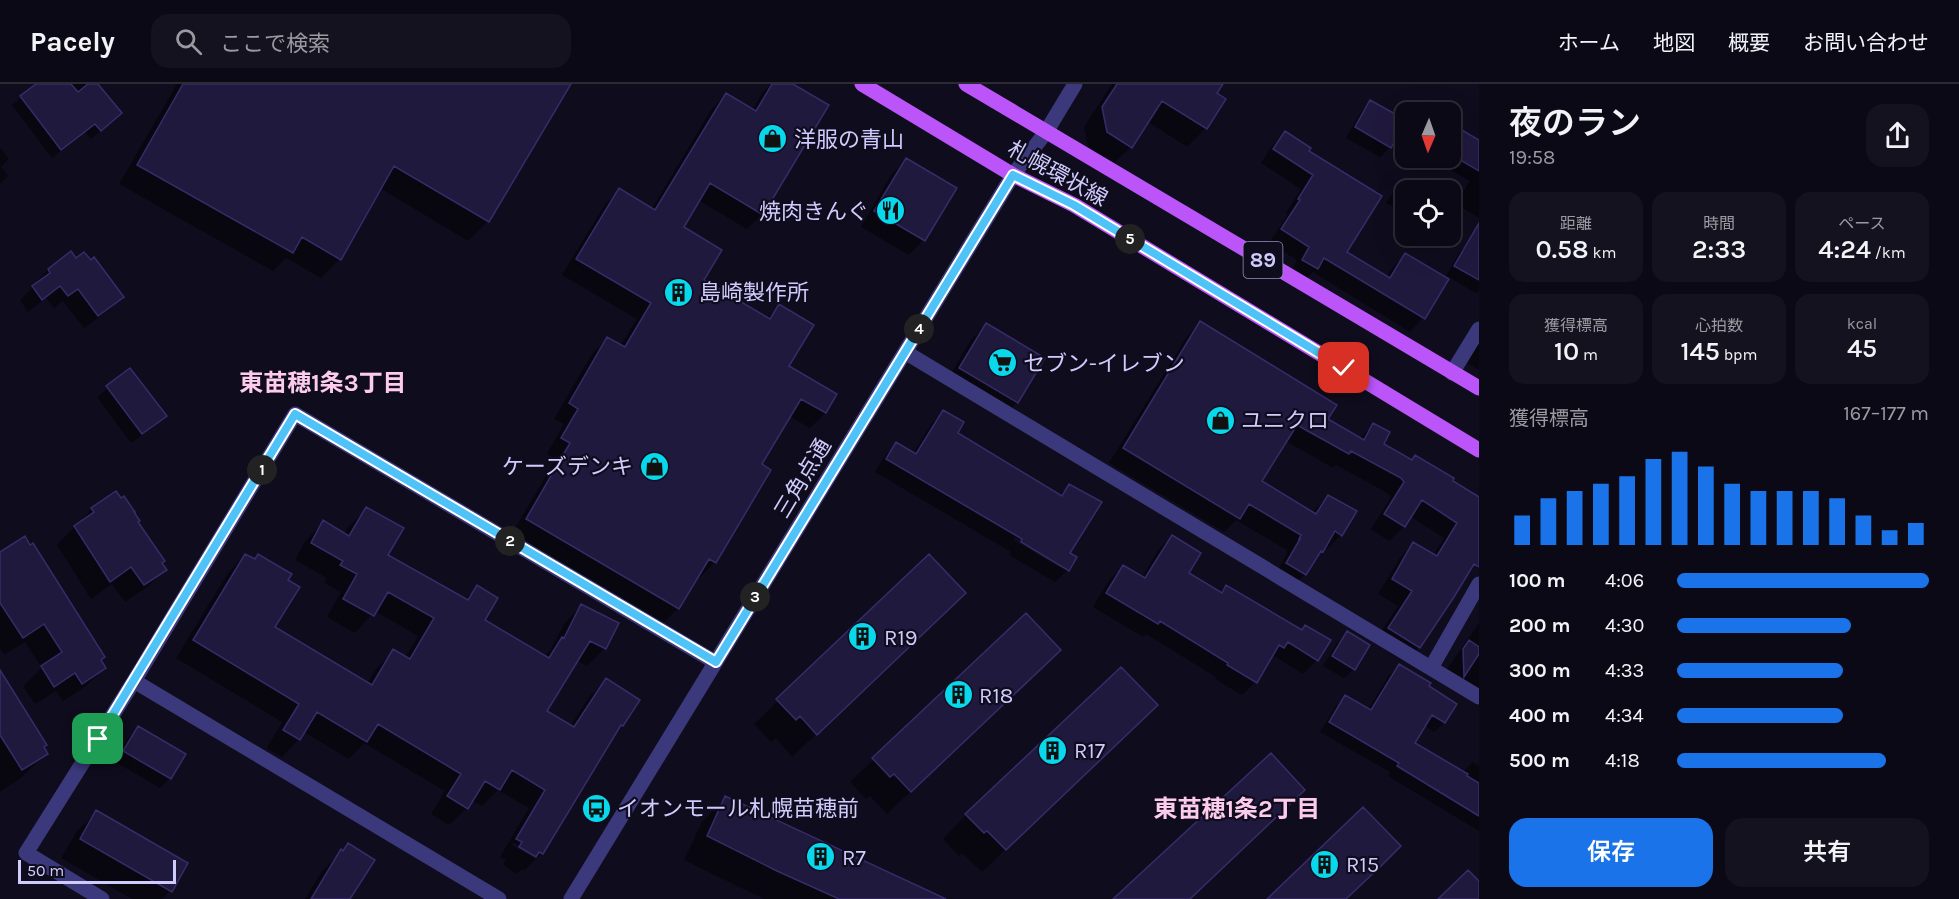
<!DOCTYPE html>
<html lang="ja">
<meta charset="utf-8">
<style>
:root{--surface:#0b0916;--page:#14121f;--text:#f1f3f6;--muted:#9a9aa1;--line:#2b2a35;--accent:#1a73e8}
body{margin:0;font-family:Karla,"Noto Sans JP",sans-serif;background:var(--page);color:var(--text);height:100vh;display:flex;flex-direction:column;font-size:22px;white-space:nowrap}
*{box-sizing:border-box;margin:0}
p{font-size:20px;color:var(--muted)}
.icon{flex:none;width:33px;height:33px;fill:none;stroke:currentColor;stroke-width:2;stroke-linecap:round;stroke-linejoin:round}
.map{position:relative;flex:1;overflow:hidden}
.side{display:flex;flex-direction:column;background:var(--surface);width:480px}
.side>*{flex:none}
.needle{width:39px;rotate:182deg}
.buttons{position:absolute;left:1395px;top:18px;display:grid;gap:12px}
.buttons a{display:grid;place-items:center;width:66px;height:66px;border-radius:12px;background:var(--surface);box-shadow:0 6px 24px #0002,0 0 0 2px var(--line);font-size:30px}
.scale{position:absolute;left:18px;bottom:15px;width:158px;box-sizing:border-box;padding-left:6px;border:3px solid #d0cbfd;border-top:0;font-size:16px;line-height:21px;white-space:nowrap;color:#d0cbfd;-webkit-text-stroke:4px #0f0c1d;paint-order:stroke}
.pin{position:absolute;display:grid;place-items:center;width:51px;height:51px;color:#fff;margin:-26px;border-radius:12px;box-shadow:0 3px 9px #0006}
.km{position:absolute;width:30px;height:30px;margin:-15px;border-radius:50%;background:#222;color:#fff;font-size:16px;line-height:30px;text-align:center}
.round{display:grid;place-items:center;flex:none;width:63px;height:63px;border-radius:18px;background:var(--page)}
.headline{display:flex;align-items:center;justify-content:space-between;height:102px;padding:0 30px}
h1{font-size:33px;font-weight:600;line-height:45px}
.stats{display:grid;grid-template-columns:repeat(3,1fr);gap:9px;height:102px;padding:6px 30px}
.stats div{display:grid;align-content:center;border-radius:15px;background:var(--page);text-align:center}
.stats b{font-size:26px;font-weight:600}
.stats small{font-size:16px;font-weight:400}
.stats p{font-size:16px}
.chart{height:168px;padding:12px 30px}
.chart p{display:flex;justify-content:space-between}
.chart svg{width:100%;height:108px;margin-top:6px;stroke:var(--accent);stroke-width:6}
.cta{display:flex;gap:12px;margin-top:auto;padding:12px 30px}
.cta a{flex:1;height:69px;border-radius:18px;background:var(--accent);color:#fff;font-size:24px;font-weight:600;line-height:69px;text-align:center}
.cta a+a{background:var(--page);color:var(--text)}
ul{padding:0 30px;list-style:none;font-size:20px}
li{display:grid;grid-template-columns:96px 72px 1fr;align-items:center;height:45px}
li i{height:15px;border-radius:8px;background:var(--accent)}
header{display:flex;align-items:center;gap:36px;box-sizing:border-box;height:84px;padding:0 30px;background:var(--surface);border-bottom:2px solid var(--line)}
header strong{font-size:28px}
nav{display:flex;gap:33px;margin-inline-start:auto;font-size:21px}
.search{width:420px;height:54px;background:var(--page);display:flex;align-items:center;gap:15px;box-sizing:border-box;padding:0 21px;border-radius:18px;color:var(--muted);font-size:22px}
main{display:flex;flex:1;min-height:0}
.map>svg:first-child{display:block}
.shadow{fill:#0007;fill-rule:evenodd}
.building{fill:#20193e;stroke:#372c69;stroke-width:1.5}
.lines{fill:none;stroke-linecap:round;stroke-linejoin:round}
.minor{stroke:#3b397b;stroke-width:15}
.major{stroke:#bb55f9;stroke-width:15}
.route-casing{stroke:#fff;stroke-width:12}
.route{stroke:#4fc3f7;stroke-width:8}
.labels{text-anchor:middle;stroke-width:4.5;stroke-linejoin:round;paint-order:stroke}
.shield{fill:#0f0c1d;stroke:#9692ba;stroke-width:1.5}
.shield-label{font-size:21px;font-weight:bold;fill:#d0cbfd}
.poi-label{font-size:22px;fill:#d0cbfd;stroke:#0f0c1d;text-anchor:start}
.street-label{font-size:22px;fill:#d0cbfd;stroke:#0f0c1d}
.neighbourhood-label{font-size:24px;font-weight:bold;fill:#fdccec;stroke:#0f0c1d}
</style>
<header>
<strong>Pacely</strong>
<div class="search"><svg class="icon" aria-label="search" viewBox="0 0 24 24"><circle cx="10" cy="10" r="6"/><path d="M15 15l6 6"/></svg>ここで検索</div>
<nav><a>ホーム</a><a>地図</a><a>概要</a><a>お問い合わせ</a></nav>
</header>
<main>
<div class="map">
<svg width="1479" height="815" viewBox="0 0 1479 815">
<rect width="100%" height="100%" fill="#0f0c1d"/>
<path class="shadow" d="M38 0H96L112 37 91 55 85 47 52 74 12 21Z
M177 0H570L488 137 468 157 380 104 340 175 321 194 286 174 273 187 119 100Z
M771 0H790L762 130 747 145 698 116 682 144 702 196 767 234 779 222 787 283 835 310 825 329 810 344 789 332 760 381 715 478 700 493 697 492 678 524 663 539 511 451 556 375 547 370 564 340 554 335 592 270 607 255 620 262 637 235 562 191 604 122 619 106 651 126 711 26 726 10 752 26 763 8Z
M1112 0H1222L1215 10 1224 15 1206 44 1187 63 1147 37 1131 63 1112 81 1089 66 1084 43Z
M1371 18 1390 63 1380 73 1346 54 1361 28Z
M1450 42 1479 58V134L1456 120 1470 97 1430 74H1450Z
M1285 49 1307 67 1345 168 1387 193 1392 184 1406 171 1445 194 1459 169 1479 149V206L1476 209 1448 193 1423 234 1410 248 1313 188 1303 197 1290 190 1297 176 1269 159 1288 130 1286 129 1301 105 1261 79 1272 62Z
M0 63 9 75 1 83 8 92 0 100Z
M906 76 954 104 923 156 909 171 861 143 891 91Z
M1399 100 1411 106H1406V119L1400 126 1386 119Z
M76 176 122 213 109 226 84 244 63 217 54 224 46 214 28 228 20 216 36 201 35 199 48 186Z
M1200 239 1326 336 1359 355 1374 341 1382 361 1451 397 1479 415V469L1419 563 1404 578 1374 559 1398 522 1378 510 1399 475 1413 460 1433 472 1444 454 1410 432 1404 442 1389 457 1371 445 1391 413 1386 408 1336 381 1333 384 1286 357 1260 398 1312 429 1328 412 1341 451 1327 465 1324 464 1305 490 1291 505 1273 494 1287 470H1286L1287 466 1236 436 1224 448 1109 379 1186 254Z
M986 241 1017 318 1002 333 945 299 971 256Z
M1479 258V286L1467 279Z
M130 286 165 332 155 342 131 359 97 313Z
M943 328 955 349 1059 412 1069 402 1068 486 1055 498 1009 471 1011 468 875 388 884 373 896 360 913 370 931 340ZM1015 453 1059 479V483L1014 456Z
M116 409 136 438 165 486 146 504 125 518 112 500 91 515 57 461 92 425Z
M367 425 386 471 464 516 477 503 483 537 544 573 551 565 564 540 581 522 617 540 605 564 587 582 576 576 545 628 570 643 589 613 606 596 622 641 615 649 542 769 524 787 522 785 517 790 503 781 506 776 500 773 529 724 498 706 482 722 471 716 467 724 449 741 431 730 445 707 364 659 349 675 304 648 299 655 282 673 267 664 282 638 176 574 228 489 245 471 253 476 258 472 286 497 273 543 367 600 376 585 394 567 405 574 418 552 375 527 355 549 327 533 341 508 324 499 327 494 295 476 306 456 324 438 344 451 349 442ZM513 758 536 772V775L512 761Z
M1172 452 1187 489 1220 509 1226 503 1301 547 1317 576 1303 590 1274 572 1255 598 1242 611 1215 595 1216 593 1146 550 1143 553 1093 523 1109 496 1123 483 1142 494 1158 466Z
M30 463 104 584 86 602 63 617 56 607 35 620 23 602 42 584 25 558 4 571 0 564V470Z
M929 472 941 532 792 673 776 654 771 658 754 640Z
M1026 531 1036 589 887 730 870 712 866 715 850 698Z
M1479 539V605L1447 585Z
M1347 549 1354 585 1344 594 1323 582 1337 559Z
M1399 582 1427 602 1444 638 1434 648 1424 641 1412 660 1463 688 1473 678 1479 682V747L1388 692 1390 688 1320 648 1336 622 1345 613 1368 626 1389 591Z
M0 589 46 670 21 694 0 708Z
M138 644 170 694 160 704 114 677 128 654Z
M1132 644 982 788 962 769 959 772 943 755 966 731Z
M726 714 924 815H764L684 776 702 738Z
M97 728 170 807 162 815H132L61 774 77 747Z
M348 761 349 815H305L322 787Z"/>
<path class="building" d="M36 0H71L78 8 88 0H98L122 29 101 47 95 40 61 66 20 12Z
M183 0H571L489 138 394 82 341 176 302 153 293 169 137 81Z
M772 0H793L829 21 763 131 710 99 684 143 722 166 704 196 770 235 779 220 814 241 789 282 837 310 826 329 801 315 762 380 771 386 716 479 709 475 679 525 526 435 570 359 561 354 578 325 569 319 607 253 625 263 651 219 576 175 619 104 655 126 726 9 756 27Z
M1117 0H1223L1217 9 1226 15 1207 45 1162 17 1132 64 1107 48 1102 23Z
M1370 16 1406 36 1391 64 1355 43Z
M1450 39 1479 56V87L1450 70Z
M1285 47 1311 64 1309 67 1382 112 1347 168 1390 194 1405 169 1449 195 1425 235 1324 174 1318 185 1302 176 1309 163 1281 145 1300 116 1298 115 1313 91 1273 65Z
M906 74 957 104 925 157 874 127Z
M1479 139V196L1454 182Z
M71 167 76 174 84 168 91 176 94 173 124 213 98 232 78 205 68 212 60 202 42 216 32 202 50 189 48 185Z
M1200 237 1337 321 1328 335 1364 356 1373 339 1390 348 1384 360 1412 376 1415 371 1454 394 1453 397 1479 413V483L1474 480 1454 513 1420 564 1388 544 1412 507 1392 495 1413 458 1437 472 1457 439 1422 416 1405 443 1384 430 1404 398 1401 394 1351 367 1349 370 1297 341 1262 397 1316 430 1328 411 1357 427 1342 452 1335 447 1323 468 1321 467 1306 491 1286 479 1300 455H1299L1301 451 1249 420 1240 435 1123 364Z
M986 239 1045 274 1018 319 959 284Z
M130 284 167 332 142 350 106 302Z
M943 326 964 338 958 349 1062 412 1069 400 1102 418 1070 469 1077 473 1069 487 1021 458 1022 455 886 375 896 358 916 370Z
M116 407 121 414 124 412 135 428H134L140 437 138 438 165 477 162 479 167 486 144 501 131 483 110 498 74 442 94 428 91 424Z
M366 423 404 444 388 471 468 516 477 501 498 514 485 536 549 574 562 553 564 554 581 520 619 539 606 565 590 557 547 627 574 643 606 594 640 616 623 642 621 641 543 770 539 768 536 773 519 763 522 758 516 755 545 706 512 686 500 706 485 697 468 725 447 712 461 690 378 640 367 658 317 628 300 656 283 646 299 620 193 556 245 470 255 475 258 470 292 490 288 496 300 503 275 543 372 601 393 565 410 575 434 534 388 508 374 532 343 515 357 490 340 481 343 477 311 459 323 436 349 452Z
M1172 451 1201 469 1189 489 1222 509 1226 501 1302 546 1305 541 1331 556 1318 577 1288 558 1284 564 1279 561 1257 599 1227 581 1228 579 1160 537 1158 540 1106 509 1123 481 1145 494Z
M25 452 30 461 33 459 105 573 101 576 106 584 82 600 75 589 54 603 41 582 62 568 44 540 23 554 0 519V468Z
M929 470 966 509 817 651 800 632 796 636 776 615Z
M1026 529 1061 566 911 708 894 690 890 693 872 674Z
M1347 547 1370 561 1355 586 1332 572Z
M1469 556 1479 563V570L1464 593 1463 565Z
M1399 580 1431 599 1429 602 1457 620 1445 639 1432 631 1415 659 1468 690 1467 692 1479 699V732L1397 682 1399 679 1329 638 1345 611 1371 626Z
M1121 583 1158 621 1006 766 987 747 984 749 965 730Z
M0 586 47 661 44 663 48 670 22 686 0 651Z
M138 642 186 670 171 695 123 667Z
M1271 669 1305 706 1190 815H1113Z
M725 712 946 815H839L777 787 707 752Z
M1363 723 1401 762 1380 783 1346 815H1267Z
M96 726 188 779 172 808 80 755Z
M348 759 375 776 350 815H311L341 765 343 767Z
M1468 786 1479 797V815H1438Z"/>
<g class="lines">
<path class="minor" d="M905 268 1479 613
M1452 289 1479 245
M1431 584 1479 500
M134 597 499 815
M102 815 26 769 134 597 295 330 715 578
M571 815 1013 91 1046 48 1075 0"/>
<path class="major" d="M862 0 1013 91 1074 121 1479 366
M966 0 1479 304"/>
</g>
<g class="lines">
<defs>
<path id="route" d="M98 655 295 330 716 578 1013 91 1074 121 1344 284"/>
</defs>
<use href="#route" class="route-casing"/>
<use href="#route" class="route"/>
</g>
<defs>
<symbol id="shop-disc" viewBox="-11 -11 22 22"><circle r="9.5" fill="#08d7ec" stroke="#0f0c1d"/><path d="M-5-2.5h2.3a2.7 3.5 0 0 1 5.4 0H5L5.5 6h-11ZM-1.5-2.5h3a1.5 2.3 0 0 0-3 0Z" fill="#111"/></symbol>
<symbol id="restaurant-disc" viewBox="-11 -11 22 22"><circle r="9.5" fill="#08d7ec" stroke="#0f0c1d"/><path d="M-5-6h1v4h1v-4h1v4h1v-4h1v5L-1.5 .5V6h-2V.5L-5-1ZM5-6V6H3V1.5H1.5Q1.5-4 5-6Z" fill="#111"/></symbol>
<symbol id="building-disc" viewBox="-11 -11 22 22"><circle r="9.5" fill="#08d7ec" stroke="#0f0c1d"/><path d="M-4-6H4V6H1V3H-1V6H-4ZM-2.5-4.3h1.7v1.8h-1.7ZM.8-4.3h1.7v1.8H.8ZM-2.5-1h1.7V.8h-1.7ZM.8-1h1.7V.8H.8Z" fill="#111"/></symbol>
<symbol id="supermarket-disc" viewBox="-11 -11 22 22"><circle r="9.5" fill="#08d7ec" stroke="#0f0c1d"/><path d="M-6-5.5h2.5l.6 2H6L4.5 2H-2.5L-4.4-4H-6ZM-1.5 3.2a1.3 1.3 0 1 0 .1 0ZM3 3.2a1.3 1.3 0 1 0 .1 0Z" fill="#111"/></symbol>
<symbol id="bus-disc" viewBox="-11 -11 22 22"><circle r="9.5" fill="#08d7ec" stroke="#0f0c1d"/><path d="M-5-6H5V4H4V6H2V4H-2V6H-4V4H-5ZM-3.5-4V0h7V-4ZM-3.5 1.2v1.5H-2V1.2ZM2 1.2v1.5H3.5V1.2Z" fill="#111"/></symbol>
</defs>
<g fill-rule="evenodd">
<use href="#shop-disc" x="756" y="38" width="33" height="33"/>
<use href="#restaurant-disc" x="874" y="110" width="33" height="33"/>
<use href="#building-disc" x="662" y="192" width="33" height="33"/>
<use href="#supermarket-disc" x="986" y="262" width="33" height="33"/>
<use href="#shop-disc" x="1204" y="320" width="33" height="33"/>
<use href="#shop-disc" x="638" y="366" width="33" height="33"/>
<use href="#building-disc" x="846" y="536" width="33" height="33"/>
<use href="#building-disc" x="942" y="594" width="33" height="33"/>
<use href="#building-disc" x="1036" y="650" width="33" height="33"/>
<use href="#bus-disc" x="580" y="708" width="33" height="33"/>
<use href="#building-disc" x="804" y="756" width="33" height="33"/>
<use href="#building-disc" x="1308" y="764" width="33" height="33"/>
</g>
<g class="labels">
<rect class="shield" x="1243.5" y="158" width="39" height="36" rx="4.5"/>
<g class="shield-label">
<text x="1263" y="183">89</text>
</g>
<g class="poi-label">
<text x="794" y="63">洋服の青山</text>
<text x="869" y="135" text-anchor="end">焼肉きんぐ</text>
<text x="699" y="216">島崎製作所</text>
<text x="1023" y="287">セブン-イレブン</text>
<text x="1241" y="344">ユニクロ</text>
<text x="633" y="390" text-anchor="end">ケーズデンキ</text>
<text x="884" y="561">R19</text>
<text x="979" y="619">R18</text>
<text x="1074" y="674">R17</text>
<text x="617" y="732">イオンモール札幌苗穂前</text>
<text x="842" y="781">R7</text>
<text x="1346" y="788">R15</text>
</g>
<g class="street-label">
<text transform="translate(1058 89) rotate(29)" y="8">札幌環状線</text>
<text transform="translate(802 394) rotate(-59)" y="8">三角点通</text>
</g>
<g class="neighbourhood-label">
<text x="323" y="307">東苗穂1条3丁目</text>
<text x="1237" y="733">東苗穂1条2丁目</text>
</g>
</g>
</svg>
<div class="buttons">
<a><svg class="needle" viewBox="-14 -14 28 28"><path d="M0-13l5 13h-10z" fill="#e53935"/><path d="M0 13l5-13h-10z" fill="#9a9aa1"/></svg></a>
<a><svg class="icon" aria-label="locate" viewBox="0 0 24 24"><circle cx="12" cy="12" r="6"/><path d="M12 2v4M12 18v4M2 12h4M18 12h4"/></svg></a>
</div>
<div class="scale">50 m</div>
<div class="pin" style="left:98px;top:655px;background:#1e9e55"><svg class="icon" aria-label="arrive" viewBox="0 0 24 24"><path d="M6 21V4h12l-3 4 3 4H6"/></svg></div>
<div class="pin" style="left:1344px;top:284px;background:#d93025"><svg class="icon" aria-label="check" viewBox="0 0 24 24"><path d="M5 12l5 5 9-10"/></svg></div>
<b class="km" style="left:262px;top:386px">1</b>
<b class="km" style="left:510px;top:457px">2</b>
<b class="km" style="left:755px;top:513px">3</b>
<b class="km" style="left:919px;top:245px">4</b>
<b class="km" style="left:1130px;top:155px">5</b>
</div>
<section class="side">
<div class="headline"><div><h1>夜のラン</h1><p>19:58</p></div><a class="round"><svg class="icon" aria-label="share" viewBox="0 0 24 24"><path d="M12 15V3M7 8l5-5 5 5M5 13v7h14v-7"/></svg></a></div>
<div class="stats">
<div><p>距離</p><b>0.58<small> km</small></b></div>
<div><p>時間</p><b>2:33</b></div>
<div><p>ペース</p><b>4:24<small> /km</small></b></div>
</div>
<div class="stats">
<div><p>獲得標高</p><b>10<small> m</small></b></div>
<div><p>心拍数</p><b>145<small> bpm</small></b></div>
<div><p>kcal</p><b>45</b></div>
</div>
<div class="chart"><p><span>獲得標高</span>167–177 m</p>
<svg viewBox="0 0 160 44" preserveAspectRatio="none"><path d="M5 44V32M15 44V25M25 44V22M35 44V19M45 44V16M55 44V9M65 44V6M75 44V12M85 44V19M95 44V22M105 44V22M115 44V22M125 44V25M135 44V32M145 44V38M155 44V35"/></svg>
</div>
<ul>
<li><b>100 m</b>4:06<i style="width:100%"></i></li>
<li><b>200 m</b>4:30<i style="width:69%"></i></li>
<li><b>300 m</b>4:33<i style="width:66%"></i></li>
<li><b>400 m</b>4:34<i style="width:66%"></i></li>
<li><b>500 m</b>4:18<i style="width:83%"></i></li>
</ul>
<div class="cta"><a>保存</a><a>共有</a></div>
</section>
</main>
